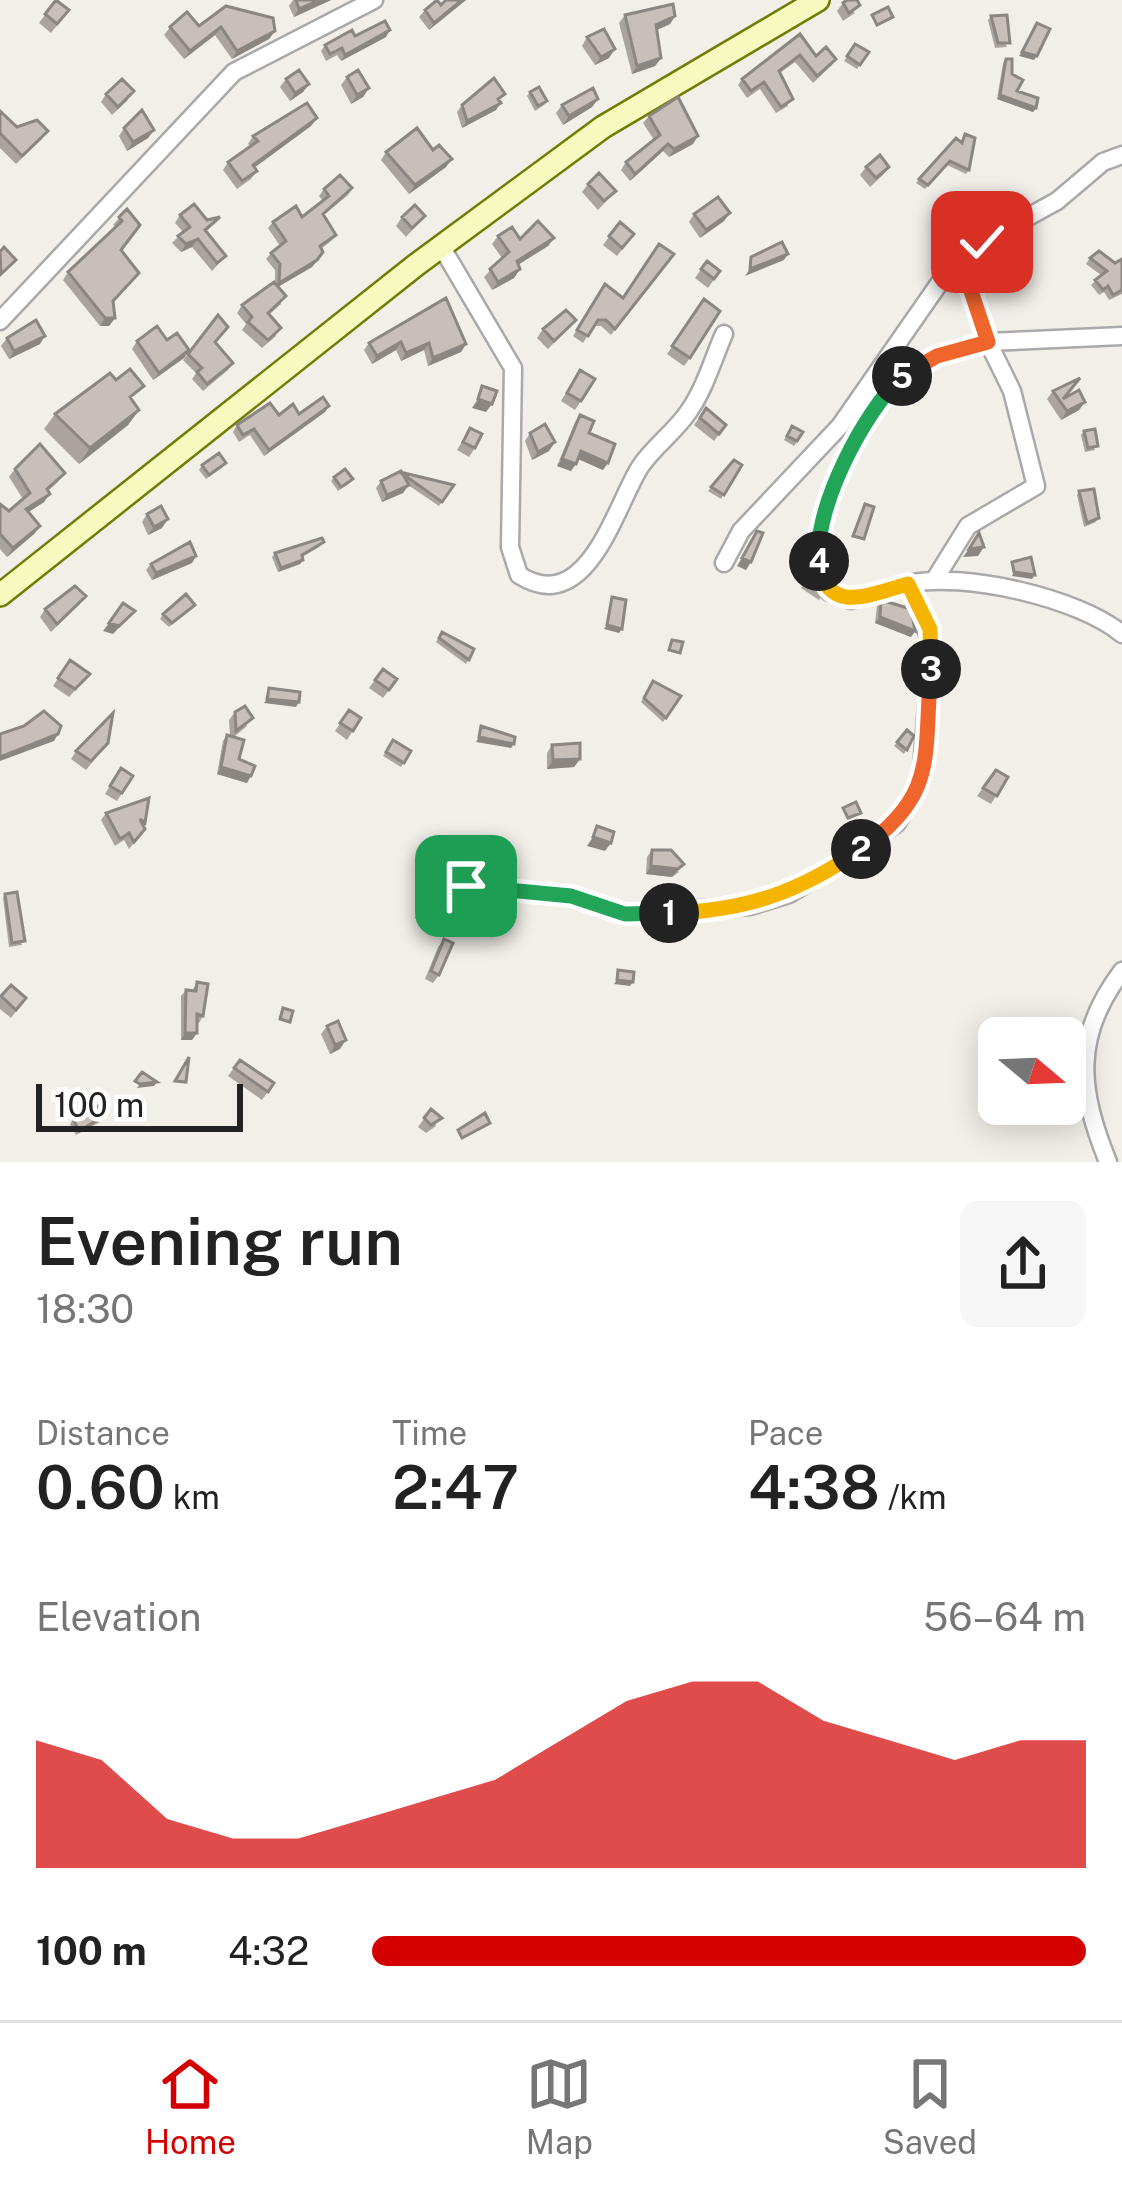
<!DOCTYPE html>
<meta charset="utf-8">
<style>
:root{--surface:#fff;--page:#f6f6f6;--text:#222;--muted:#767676;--line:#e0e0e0;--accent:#d40000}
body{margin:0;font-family:"Public Sans",sans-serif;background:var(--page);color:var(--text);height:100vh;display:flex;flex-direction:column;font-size:45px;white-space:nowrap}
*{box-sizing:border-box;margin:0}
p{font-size:39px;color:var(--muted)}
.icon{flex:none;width:66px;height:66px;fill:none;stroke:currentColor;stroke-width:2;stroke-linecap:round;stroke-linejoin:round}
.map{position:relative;height:1162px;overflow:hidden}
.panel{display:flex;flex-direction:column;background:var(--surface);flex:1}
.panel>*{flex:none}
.needle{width:78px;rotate:109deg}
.buttons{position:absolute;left:978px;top:1017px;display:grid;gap:24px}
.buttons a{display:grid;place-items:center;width:108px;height:108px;border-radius:18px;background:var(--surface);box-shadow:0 6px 30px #0003;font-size:60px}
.scale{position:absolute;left:36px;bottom:30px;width:207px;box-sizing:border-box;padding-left:12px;border:6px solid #222;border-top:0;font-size:33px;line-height:42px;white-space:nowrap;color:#222;-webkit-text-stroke:9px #fff;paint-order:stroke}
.pin{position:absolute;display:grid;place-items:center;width:102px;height:102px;color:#fff;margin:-51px;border-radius:24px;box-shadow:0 6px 18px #0006}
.km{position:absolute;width:60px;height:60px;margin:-30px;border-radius:50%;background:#222;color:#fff;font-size:33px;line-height:60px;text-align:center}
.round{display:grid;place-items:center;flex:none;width:126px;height:126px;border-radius:18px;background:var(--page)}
.overview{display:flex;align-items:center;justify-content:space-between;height:204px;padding:0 36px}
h1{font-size:66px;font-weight:600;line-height:90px}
.figures{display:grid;grid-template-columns:repeat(3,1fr);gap:18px;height:204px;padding:12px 36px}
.figures div{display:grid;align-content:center}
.figures b{font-size:60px;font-weight:600}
.figures small{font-size:33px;font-weight:400}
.figures p{font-size:33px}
.chart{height:336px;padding:24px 36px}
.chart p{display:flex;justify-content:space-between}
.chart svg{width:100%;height:216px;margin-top:12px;fill:var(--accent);opacity:.7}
ul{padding:0 36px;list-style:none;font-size:39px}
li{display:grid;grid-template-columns:192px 144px 1fr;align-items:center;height:90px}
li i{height:30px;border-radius:15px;background:var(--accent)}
.tab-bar{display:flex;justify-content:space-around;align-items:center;height:168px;border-top:3px solid var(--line);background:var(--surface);font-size:33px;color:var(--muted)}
.tab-bar a{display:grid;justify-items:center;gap:6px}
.tab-bar .active{color:var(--accent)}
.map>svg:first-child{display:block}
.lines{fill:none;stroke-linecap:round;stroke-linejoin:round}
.street-casing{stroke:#a9a9a9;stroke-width:21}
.secondary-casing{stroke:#707d05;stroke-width:26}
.street{stroke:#fff;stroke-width:16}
.secondary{stroke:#f7fabf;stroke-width:21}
.wall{fill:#aba49e}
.shaded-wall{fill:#8b8681}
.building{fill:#c7bfb8;stroke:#8b8681;stroke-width:3}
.split-1-casing{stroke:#fff;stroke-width:24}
.split-2-casing{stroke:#fff;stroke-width:24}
.split-3-casing{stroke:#fff;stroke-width:24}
.split-4-casing{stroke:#fff;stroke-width:24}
.split-5-casing{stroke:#fff;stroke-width:24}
.split-6-casing{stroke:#fff;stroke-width:24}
.split-1{stroke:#22a559;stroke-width:15}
.split-2{stroke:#f5b400;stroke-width:15}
.split-3{stroke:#f0652b;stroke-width:15}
.split-4{stroke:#f5b400;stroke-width:15}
.split-5{stroke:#22a559;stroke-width:15}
.split-6{stroke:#f0652b;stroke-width:15}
</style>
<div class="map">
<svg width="1122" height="1162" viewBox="0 0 1122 1162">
<rect width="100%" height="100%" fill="#f2efe9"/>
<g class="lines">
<defs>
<path id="street" d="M441 246 513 368 510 547 519 575C587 618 615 507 640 467 654 446 675 432 689 411 705 388 713 359 724 334
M959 255 988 342 1122 336
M0 321 234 72 374 0
M724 563 741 531 840 426 959 255 1057 201 1103 162 1122 155
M908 584C962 571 1079 598 1122 634
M434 865 465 886 571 896 625 914 750 906 789 894 841 863 897 823 921 781 932 644 908 584 851 600 829 592C794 543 864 400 910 370 933 354 961 349 988 342L1012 391 1036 486 968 526 935 579
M1108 1162C1079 1090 1072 1037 1122 971"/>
<path id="secondary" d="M0 595 416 265 603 127 818 0"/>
</defs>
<use href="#street" class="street-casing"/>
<use href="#secondary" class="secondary-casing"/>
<use href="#street" class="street"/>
<use href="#secondary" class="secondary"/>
</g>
<path class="wall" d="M56 0 69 10 51 33 39 23Z
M293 0H331L294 17 289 6Z
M446 0H466L429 30 419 17 425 10 441 5Z
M843 3 855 13 843 21 837 11Z
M625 15 675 16 670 24 657 30 661 58 655 66 632 74 619 23Z
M991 16 1007 47 995 48 988 20Z
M199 26 275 31 269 39 232 59 215 35 184 59 164 35 170 27Z
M800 34 816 56 832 65 813 83 795 62 780 73 788 106 776 113 760 89 747 98 738 85 742 79Z
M355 36 386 37 341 61 337 55 326 61 321 51 325 45Z
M587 37 609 58 595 65 582 46Z
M855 44 869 52 857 69 844 61Z
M1006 59 1017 91 1036 108 1033 112 997 99 1003 63Z
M347 77 369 88 363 97 351 104 341 85Z
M286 79 309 84 303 92 290 101 280 87Z
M530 92 547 101 544 105 535 111 527 96Z
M106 94 128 100 112 115 101 102Z
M598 99 592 107 563 125 556 113 562 105Z
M500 101 496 110 462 128 457 112 462 105Z
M0 111 17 127 42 139 16 164 0 148Z
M649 116 693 144 669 157 663 151 630 181 621 170 626 162 654 140 643 123Z
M311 126 254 168 257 171 251 179 237 189 223 170 228 162 250 146 248 144 253 136Z
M124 128 154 130 148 138 127 151 119 136Z
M965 134 969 170 966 174 947 165 925 189 916 183 956 138 961 142Z
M386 152 446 167 409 194 381 160Z
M866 167H889L883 175 870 187 860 175Z
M588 184 616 191 598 210 582 192Z
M352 188 348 195 324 215 336 235 331 241 321 249 319 259 312 267 278 287 281 304 270 314 276 336 262 348 242 330 246 324 237 313 242 305 275 282V270L266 259 271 253 280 246 268 228 273 222 302 217 323 201 319 196 324 189Z
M127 209 121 250 139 273 113 303 115 318 109 326H100L63 280 68 272 116 227 113 225Z
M694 214 724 221 700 238 689 222Z
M180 215 207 220 220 217 206 232 226 256 212 271 192 247 181 252 172 243 183 232 175 223Z
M425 216 406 237 396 226 402 217Z
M620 222 634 234 617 256 603 245Z
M498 236 520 239 554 238 548 246 518 265 520 269 514 278 492 290 484 277 502 258 492 244Z
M674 254 611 335 601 326H594L583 343 573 336 605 284 623 298Z
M1090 258 1115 263 1122 259V294L1109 300 1104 292 1099 295 1091 285 1101 275 1086 264Z
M707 261 720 271 708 288 695 278Z
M704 299 690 358 684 366 667 354Z
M218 315 216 343 233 363 228 370 203 391 192 379 196 373 183 360Z
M576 320 548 349 537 338 543 329Z
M7 338 40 344 9 359 1 346Z
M167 340 189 350 184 358 153 380 132 349 137 341Z
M369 343 466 344 461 352 428 366 424 350 401 361 396 350 372 364 364 350Z
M580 370 595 379 575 410 561 401Z
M1053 391 1065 398 1085 402 1079 410 1061 420 1047 399Z
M133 402 139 410 128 425 79 464 44 429 55 414Z
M706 408 726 425 714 441 694 425Z
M325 412 264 456 250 435 239 442 233 432 237 425 279 415Z
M580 415 589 433 603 470 578 459 571 471 557 466 575 422Z
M792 426 803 432 794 446 784 440Z
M470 428 475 448 469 457 457 450Z
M1084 431 1095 450 1085 452 1081 435Z
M530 433 549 451 532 460 525 441Z
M734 460 742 465 721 499 708 491Z
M202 465 223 467 206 479 199 470Z
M15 469 59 481 48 491 44 502 29 512 40 526 34 534 7 557 0 549V504L9 511 23 499 9 477Z
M403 473 454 485 439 506 408 485 403 493 382 502 376 488 381 481Z
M334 477 350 483 338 491 331 481Z
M1079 491 1096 522 1084 527 1077 495Z
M147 514 162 528 148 535 142 522Z
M321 546 302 557 303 560 300 564 278 572 272 557 275 553Z
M196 556 192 563 152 580 146 570 151 564Z
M816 569 825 592 819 600 801 588Z
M881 600 915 631 911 637 875 623 877 606Z
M80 604 51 632 40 617 45 609Z
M195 605 169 627 160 619 163 614Z
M442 632 474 649 466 664 436 642Z
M70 660 90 674 69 697 53 686Z
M383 669 397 679 383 698 369 688Z
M653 681 681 696 663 722 641 702Z
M349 710 361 718 347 740 335 731Z
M235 712 247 726 234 737 247 783 217 774 223 741 227 735 230 736 229 720Z
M907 730 914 736 904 754 894 746Z
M393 740 411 751 401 767 383 756Z
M108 743 86 770 71 759 76 751Z
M552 745 580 759 574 767 547 769V753Z
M121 768 133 776 117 801 105 794Z
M996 770 1008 777 991 804 977 796Z
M149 798 143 825 145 829 129 849 124 840 115 846 101 820 106 813Z
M652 850 679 872 672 877 646 874 647 857Z
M435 878 462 905 458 911 437 902 426 923 415 918Z
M5 894 22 945 9 947 3 898Z
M444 939 439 975 433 983 425 979 438 947Z
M197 982 203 1016 199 1023 197 1022V1033L192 1040H181V996L186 990 192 991Z
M11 985 26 998 11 1018 0 1009V998Z
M327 1026 340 1049 330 1054 321 1034Z
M240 1060 274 1083 262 1100 228 1076Z
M431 1109 436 1126 426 1133 418 1127Z
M73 1119 100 1122 76 1135 70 1124Z"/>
<path class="shaded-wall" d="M320 0H331L294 17 299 9Z
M462 0H466L429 30 434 23Z
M675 16 670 24 650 33 656 25Z
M221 27 215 35 184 59 190 51Z
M390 30 386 37 341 61 345 55Z
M275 31 269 39 232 59 237 51Z
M615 49 609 58 595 65 601 57Z
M1022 52 1037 56 1034 60 1019 56Z
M661 58 655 66 632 74 637 66Z
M309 84 303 92 290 101 295 93Z
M369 88 363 97 351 104 357 95Z
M1000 95 1036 108 1033 112 997 99Z
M598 99 592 107 563 125 569 116Z
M501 103 496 110 462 128 467 121Z
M317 118 311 126 247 173 253 165Z
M154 130 148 138 127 151 133 142Z
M698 136 693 144 669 157 674 149Z
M668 144 663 151 630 181 635 174Z
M452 159 446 167 409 194 415 185Z
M730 213 724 221 700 238 706 230Z
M554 238 548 246 511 269 517 261Z
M198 239 192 247 181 252 186 244Z
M788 254 784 260 745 276 750 269Z
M317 260 312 267 274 289 279 283Z
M520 269 514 278 492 290 498 282Z
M105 318H115L109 326H100Z
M45 336 40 344 9 359 14 351Z
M401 342 396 350 372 364 377 356Z
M429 343 424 350 401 361 406 353Z
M466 344 461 352 428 366 433 358Z
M189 350 184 358 153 380 159 373Z
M478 399 492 404 486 412 472 408Z
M1085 402 1079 410 1061 420 1067 411Z
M329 406 325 412 264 456 269 450Z
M139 410 128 425 79 464 90 448Z
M555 442 549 451 532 460 538 452Z
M581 451 608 463 603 470 576 458Z
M562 459 576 464 571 471 557 466Z
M409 485 403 493 382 502 387 495Z
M50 494 44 502 20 517 26 509Z
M168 519 162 528 148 535 154 527Z
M40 526 34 534 7 557 13 548Z
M984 547 978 556 963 557 969 549Z
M196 556 192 563 152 580 156 573Z
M742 558 751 562 746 570 737 566Z
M303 560 300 564 278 572 281 568Z
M1014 572 1035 575 1032 579 1012 576Z
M135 611 113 634 103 631 109 623Z
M880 617 915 631 911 637 875 623Z
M607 625 622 629 619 633 604 629Z
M267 699 299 702 296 707 264 703Z
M58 734 54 741 0 761V757Z
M479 737 514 744 511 748 476 742Z
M580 759 574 767 547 769 553 760Z
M221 767 251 776 247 783 217 774Z
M593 837 611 843 605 851 587 846Z
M684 864 672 877 646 874 651 866Z
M617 980 633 982 630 986 614 984Z
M185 1033H197L192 1040H181Z
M346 1040 340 1049 330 1054 335 1045Z
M157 1082 154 1086 137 1088 140 1084Z"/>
<path class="building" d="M56 0 69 10 57 24 45 14Z
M296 0H320L299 9Z
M437 0 441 5 446 0H462L434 23 425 10Z
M847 0H857L860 5 849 13 843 3Z
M673 4 675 16 656 25 661 58 637 66 625 15Z
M226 6 273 18 275 31 237 51 221 27 190 51 170 27 187 12 199 26Z
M888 7 893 17 877 25 872 15Z
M1007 15 1010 43H998L991 16Z
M385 21 390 30 345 55 342 48 330 54 325 45 352 30 355 36Z
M1037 23 1050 29 1037 56 1022 52Z
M604 29 615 49 601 57 587 37Z
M800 34 816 56 826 47 836 59 817 76 800 55 779 71 793 99 781 107 764 82 751 91 742 79Z
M855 44 869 52 860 65 847 56Z
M1006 59H1012V74L1023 80 1017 91 1038 98 1036 108 1000 95Z
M299 70 309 84 295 93 286 79Z
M358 70 369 88 357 95 347 77Z
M494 78 505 94 498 99 501 103 467 121 462 105Z
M122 79 134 91 118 107 106 94Z
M539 87 547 101 538 106 530 92Z
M593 88 598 99 569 116 562 105Z
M678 97 698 136 674 149 668 144 635 174 626 162 660 135 649 116Z
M307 103 317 118 253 165 257 171 242 181 228 162 258 141 253 136Z
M142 110 154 130 133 142 124 128Z
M0 111 17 127 37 120 48 131 22 156 0 133Z
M417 128 433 150 439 145 452 159 415 185 386 152Z
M965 134 975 138 969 170 950 161 928 185 919 179 956 138 962 143Z
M880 155 889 167 876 178 866 167Z
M599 173 616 191 604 201 588 184Z
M340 175 352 188 323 214 336 235 320 246 323 252 317 260 279 283 280 264 271 253 286 241 273 222 296 206 302 217 329 196 324 189Z
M718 197 730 213 706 230 694 214Z
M194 204 207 220 220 217 205 230 226 256 217 263 198 239 186 244 178 236 190 227 180 215Z
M415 205 425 216 412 228 402 217Z
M127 209 140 225 121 250 139 273 113 301 115 318H105L68 272 122 221 119 217Z
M538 221 554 238 517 261 520 269 498 282 490 269 509 252 498 236 512 227 520 239Z
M620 222 634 234 622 248 609 236Z
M782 242 788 254 750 269 751 257Z
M659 244 674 254 615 329 606 320H598L588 336 577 330 605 284 623 298Z
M4 247 16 260 1 274 0 252Z
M1099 251 1115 263 1122 259V290L1113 295 1108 286 1103 290 1095 280 1107 271 1090 258Z
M707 261 720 271 714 279 701 269Z
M274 282 286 296 268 313 281 328 268 340 248 322 252 317 242 305Z
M446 298 466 344 433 358 429 343 406 353 401 342 377 356 369 343Z
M704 299 720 311 690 358 672 346Z
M566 310 576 320 554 341 543 329Z
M218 315 228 327 215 342 233 363 207 384 197 372 202 368 188 354Z
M36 320 45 336 14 351 7 338Z
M157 326 167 340 177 333 189 350 159 373 137 341Z
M130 369 144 386 130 397 139 410 90 448 55 414 110 373 116 380Z
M580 370 595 379 581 401 567 393Z
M1080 378 1063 399 1079 390 1085 402 1067 411 1053 391Z
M482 386 497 391 492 404 478 399Z
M323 397 329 406 269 450 254 429 243 435 237 425 270 403 279 415 293 404 299 414Z
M706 408 726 425 719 434 700 418Z
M580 415 594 421 589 433 615 444 608 463 581 451 576 464 562 459Z
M545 424 555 442 538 452 530 433Z
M792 426 803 432 797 441 787 436Z
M470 428 482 434 475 448 463 442Z
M1095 429 1098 446 1088 448 1084 431Z
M40 444 65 473 47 489 50 494 26 509 40 526 13 548 0 534V504L9 511 30 493 15 469Z
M219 453 226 463 209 475 202 465Z
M734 460 742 465 724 495 711 487Z
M345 469 353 479 341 487 334 477Z
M401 471 409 485 387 495 381 481Z
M400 472 454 485 442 502Z
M1094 489 1099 518 1087 523 1079 491Z
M865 504 874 507 864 539 853 536Z
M161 506 168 519 154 527 147 514Z
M757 531 763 533 751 562 742 558Z
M979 533 984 547 969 549Z
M322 538 324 542 302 555 303 560 281 568 275 553Z
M190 542 196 556 156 573 151 564Z
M1031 557 1035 575 1014 572 1012 562Z
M816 569 825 592 807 580Z
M75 586 86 596 57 624 45 609Z
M186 594 195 605 172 623 163 614Z
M612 597 626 600 622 629 607 625Z
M881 600 911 609 915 631 880 617Z
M123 603 135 611 119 626 109 623Z
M442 632 474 649 469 660 439 638Z
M672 640 683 642 680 653 669 650Z
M70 660 90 674 75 689 58 678Z
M383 669 397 679 389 690 375 680Z
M653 681 681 696 666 718 644 698Z
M269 688 300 692 299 702 267 699Z
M245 706 253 718 236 731 235 712Z
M349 710 361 718 353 731 340 723Z
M44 711 61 726 58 734 0 757V734L24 726Z
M113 713 108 743 91 761 76 751Z
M481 726 515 737 514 744 479 737Z
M907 730 914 736 907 750 897 742Z
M227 735 244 740 239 759 255 766 251 776 221 767Z
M393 740 411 751 404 763 386 752Z
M580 743V759L553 760 552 745Z
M121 768 133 776 122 793 110 786Z
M996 770 1008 777 997 796 983 788Z
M149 798 145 823 140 819 145 829 134 842 129 833 120 839 106 813Z
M856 802 861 813 848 818 843 808Z
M597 826 614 832 611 843 593 837Z
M652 850H671L684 864 678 869 651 866Z
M435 878 468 892 462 905 441 895 431 917 420 912Z
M17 892 25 941 12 943 5 894Z
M444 939 453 943 439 975 431 971Z
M618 970 634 972 633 982 617 980Z
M197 982 208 984 203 1016 197 1014V1033H185L186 990 196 991Z
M11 985 26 998 16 1010 1 996Z
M283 1008 293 1011 290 1022 280 1019Z
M338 1021 346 1040 335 1045 327 1026Z
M189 1057 186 1082 175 1081Z
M240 1060 274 1083 268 1092 234 1068Z
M142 1072 157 1082 140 1084 135 1081Z
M98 1106 102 1117 79 1131 73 1119Z
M431 1109 442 1118 431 1125 424 1118Z
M485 1113 490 1123 462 1138 458 1130Z"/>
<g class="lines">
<defs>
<path id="split-1" d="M466 886 571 896 625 914 669 913"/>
<path id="split-2" d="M669 913C744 911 799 893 861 849"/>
<path id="split-3" d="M861 849C939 794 923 757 931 669"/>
<path id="split-4" d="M819 561C826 616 869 595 908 584L930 629 931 669"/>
<path id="split-5" d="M819 561C814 507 864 412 902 376"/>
<path id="split-6" d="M902 376 937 356 988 342 959 255 982 242"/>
</defs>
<use href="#split-1" class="split-1-casing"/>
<use href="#split-2" class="split-2-casing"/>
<use href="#split-3" class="split-3-casing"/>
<use href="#split-4" class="split-4-casing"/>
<use href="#split-5" class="split-5-casing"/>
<use href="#split-6" class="split-6-casing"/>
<use href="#split-1" class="split-1"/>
<use href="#split-2" class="split-2"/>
<use href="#split-3" class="split-3"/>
<use href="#split-4" class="split-4"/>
<use href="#split-5" class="split-5"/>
<use href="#split-6" class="split-6"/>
</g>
</svg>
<div class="buttons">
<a><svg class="needle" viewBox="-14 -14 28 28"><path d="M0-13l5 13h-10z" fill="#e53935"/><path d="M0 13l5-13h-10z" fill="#767676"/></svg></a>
</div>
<div class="scale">100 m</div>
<div class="pin" style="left:466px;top:886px;background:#1e9e55"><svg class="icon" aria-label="arrive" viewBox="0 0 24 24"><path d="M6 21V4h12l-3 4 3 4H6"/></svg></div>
<div class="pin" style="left:982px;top:242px;background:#d93025"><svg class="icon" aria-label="check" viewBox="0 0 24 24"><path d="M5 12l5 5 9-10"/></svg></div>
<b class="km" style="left:669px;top:913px">1</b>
<b class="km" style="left:861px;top:849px">2</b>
<b class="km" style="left:931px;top:669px">3</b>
<b class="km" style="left:819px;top:561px">4</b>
<b class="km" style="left:902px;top:376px">5</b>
</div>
<section class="panel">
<div class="overview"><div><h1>Evening run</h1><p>18:30</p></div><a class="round"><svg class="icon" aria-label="share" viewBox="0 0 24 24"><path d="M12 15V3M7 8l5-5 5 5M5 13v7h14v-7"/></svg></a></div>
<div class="figures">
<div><p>Distance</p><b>0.60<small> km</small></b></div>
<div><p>Time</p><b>2:47</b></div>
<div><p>Pace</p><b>4:38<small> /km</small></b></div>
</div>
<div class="chart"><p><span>Elevation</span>56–64 m</p>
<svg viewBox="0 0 160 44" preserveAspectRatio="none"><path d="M0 44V18L10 22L20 34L30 38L40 38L50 34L60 30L70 26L80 18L90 10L100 6L110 6L120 14L130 18L140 22L150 18L160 18V44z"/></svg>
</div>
<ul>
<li><b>100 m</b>4:32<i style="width:100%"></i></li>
</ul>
</section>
<nav class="tab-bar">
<a class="active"><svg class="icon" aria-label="home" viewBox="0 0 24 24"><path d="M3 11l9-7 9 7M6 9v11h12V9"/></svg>Home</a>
<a><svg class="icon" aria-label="map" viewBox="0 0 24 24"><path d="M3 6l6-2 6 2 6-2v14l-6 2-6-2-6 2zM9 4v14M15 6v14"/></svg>Map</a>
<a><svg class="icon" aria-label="saved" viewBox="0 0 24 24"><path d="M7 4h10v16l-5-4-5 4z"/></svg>Saved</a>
</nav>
